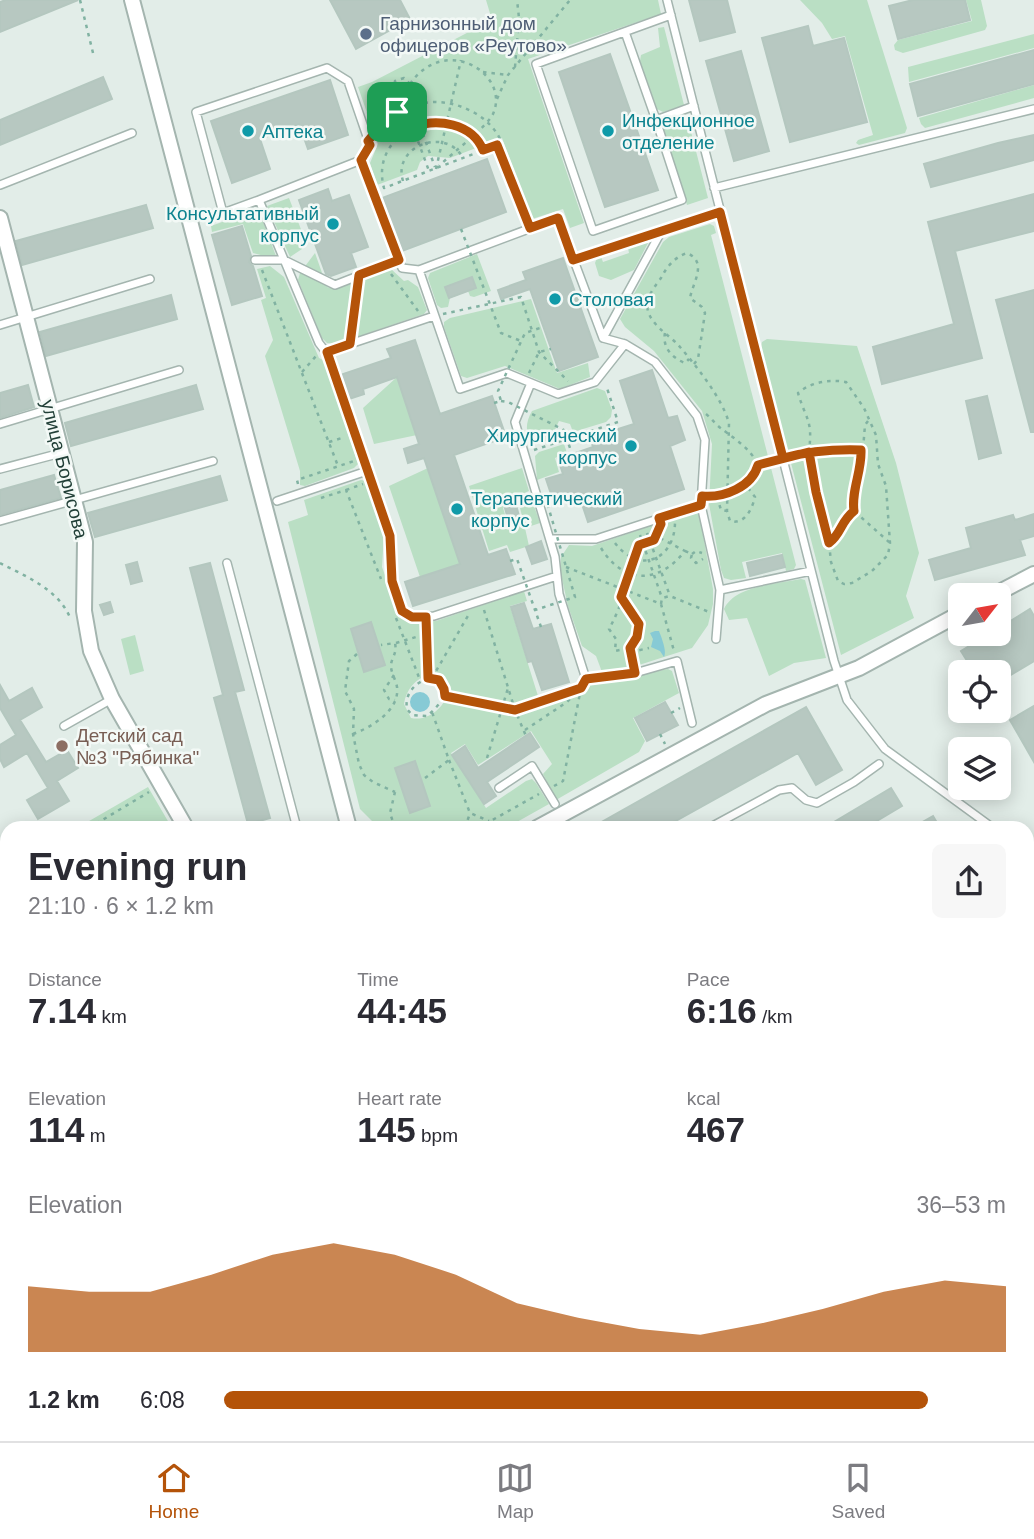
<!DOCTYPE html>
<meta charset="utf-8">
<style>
:root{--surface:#fff;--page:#f7f7f7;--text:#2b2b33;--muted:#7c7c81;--line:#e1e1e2;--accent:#b45309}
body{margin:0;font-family:Arial,sans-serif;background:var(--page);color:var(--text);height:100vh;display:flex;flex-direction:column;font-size:26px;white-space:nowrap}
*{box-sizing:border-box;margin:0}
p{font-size:23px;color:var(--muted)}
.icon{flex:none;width:38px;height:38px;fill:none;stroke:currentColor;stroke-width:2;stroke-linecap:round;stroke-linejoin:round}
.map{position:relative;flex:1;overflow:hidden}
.side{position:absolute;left:0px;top:821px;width:1034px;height:621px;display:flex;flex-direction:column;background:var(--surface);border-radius:21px 21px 0 0;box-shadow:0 4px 18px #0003}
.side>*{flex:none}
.needle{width:46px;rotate:59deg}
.controls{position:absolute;left:948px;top:583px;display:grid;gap:14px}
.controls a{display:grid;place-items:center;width:63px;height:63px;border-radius:10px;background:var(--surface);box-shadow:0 4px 18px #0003;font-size:35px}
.pin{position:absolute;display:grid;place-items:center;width:60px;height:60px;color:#fff;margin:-30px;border-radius:14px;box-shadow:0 4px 10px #0006}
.round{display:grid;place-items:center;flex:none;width:74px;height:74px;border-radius:10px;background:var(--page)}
.summary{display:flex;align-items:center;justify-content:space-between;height:119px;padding:0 28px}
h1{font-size:38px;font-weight:600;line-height:52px}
.stats{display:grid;grid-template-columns:repeat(3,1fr);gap:10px;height:119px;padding:7px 28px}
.stats div{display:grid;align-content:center}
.stats b{font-size:35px;font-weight:600}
.stats small{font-size:19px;font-weight:400}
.stats p{font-size:19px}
.chart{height:196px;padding:14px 28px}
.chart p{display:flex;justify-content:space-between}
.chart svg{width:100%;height:126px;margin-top:7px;fill:var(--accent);opacity:.7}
ul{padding:0 28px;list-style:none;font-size:23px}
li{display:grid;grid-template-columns:112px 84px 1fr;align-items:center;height:52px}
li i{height:18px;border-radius:9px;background:var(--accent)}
.dock{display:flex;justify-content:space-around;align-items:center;height:98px;border-top:2px solid var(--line);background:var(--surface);font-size:19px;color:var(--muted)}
.dock a{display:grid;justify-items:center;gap:4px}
.dock .selected{color:var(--accent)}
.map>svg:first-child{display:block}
.green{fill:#badfc4;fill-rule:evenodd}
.water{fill:#87cad5}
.building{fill:#b7c8c1;stroke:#b4c7bf;stroke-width:2}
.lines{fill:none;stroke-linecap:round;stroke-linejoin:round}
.lane-casing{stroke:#a4b5af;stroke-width:10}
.street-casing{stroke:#a4b5af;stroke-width:18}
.secondary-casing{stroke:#a0b9b0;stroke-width:24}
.path{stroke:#81b2a2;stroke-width:2.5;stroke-dasharray:3.5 5;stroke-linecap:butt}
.lane{stroke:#fff;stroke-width:7}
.street{stroke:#fff;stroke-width:14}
.secondary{stroke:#fff;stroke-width:21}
.path-bridge{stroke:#81b2a2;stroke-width:2.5;stroke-dasharray:3.5 5;stroke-linecap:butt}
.route-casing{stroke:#fff;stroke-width:14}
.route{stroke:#b45309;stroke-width:9}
.service-dot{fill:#5c6f8a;stroke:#f3f9f6;stroke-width:2.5}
.culture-dot{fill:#0f9aa8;stroke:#f3f9f6;stroke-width:2.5}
.education-dot{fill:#8d6e63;stroke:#f3f9f6;stroke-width:2.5}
.labels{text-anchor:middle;stroke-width:5;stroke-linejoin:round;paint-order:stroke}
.service-label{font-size:19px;fill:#4e5e75;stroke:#f3f9f6;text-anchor:start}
.culture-label{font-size:19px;fill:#0d838f;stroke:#f3f9f6;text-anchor:start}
.street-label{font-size:19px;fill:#213f37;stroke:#f3f9f6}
.education-label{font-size:19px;fill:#785e54;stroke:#f3f9f6;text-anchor:start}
</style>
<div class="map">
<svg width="1034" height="1441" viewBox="0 0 1034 1441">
<rect width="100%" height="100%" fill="#e2ede8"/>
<path class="green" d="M486 0H658L661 14 528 59 584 223 570 228 563 209 532 219 502 138 450 158 428 156 420 162 417 170 377 185 370 163 378 144 358 87 372 82 492 20Z
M800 0H867L907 128 905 133 859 145 856 143 858 140 873 135 845 36 832 39 822 23Z
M966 0H981L987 26 985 30 903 53 895 50 894 45 898 40 972 21Z
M664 27 684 105 663 112 657 109 640 61 641 55 660 47 658 28Z
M1034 34V48L909 82 908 67Z
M1034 85V98L925 128 921 124 919 118Z
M687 116 708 198 687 205 663 129 666 123Z
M289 198 302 232 304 241 302 249 290 257 267 206Z
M258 209 276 256 272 258 253 253 243 224 212 232 211 226Z
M710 224 714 226 716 233 711 235 796 565 794 569 786 571 782 553 742 562 746 578 731 580 724 578 721 570 709 504 712 444 702 411 654 351 625 327 620 319 663 242 669 237Z
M646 241 648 243 634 270 611 280 599 276 595 263 597 258 601 257 603 262 629 253 628 248Z
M315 253 327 287 334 289 382 270 391 269 404 281 408 280 418 287 427 310 424 314 336 344 327 343 322 338 298 280 300 273Z
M477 254 491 291 474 297 470 296 468 291 450 298 448 307 441 308 437 305 428 278 430 273Z
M270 266 284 277 319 358 325 361 358 464 354 468 305 486 300 485V471L265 356 273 340 261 300 266 298 257 269Z
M531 299 557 373 588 363 590 377 560 389 505 366 467 378 461 376 444 327V322L450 318Z
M767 339 857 346 896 463 919 553 906 596 914 618 841 655 761 348 762 342Z
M397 377 417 435 374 444 363 408Z
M597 388 605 391 612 410 611 417 606 422 573 432 570 424 559 421 554 432 556 438 533 445C525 434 525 423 532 411Z
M564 444 567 453 555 458 559 472 537 480 535 456 539 452Z
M428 468 460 564 420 577 389 486Z
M522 468 529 491 505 501 506 505 503 508 507 521 522 516 520 508 533 503 540 523 525 528 529 546 510 552 507 545 489 551 469 486Z
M361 480 366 481 384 534 382 567 400 616 411 622 436 621 524 591 527 601 510 606 538 696 576 685 585 686 668 669 672 671 679 693 633 718 645 741 639 752 556 800 543 774 552 764 531 731 478 765 465 744 451 753 486 808 526 781 532 779 536 783 549 804 506 828H379L360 809 288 522 308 515 304 500ZM371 622 385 665 365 671 351 629ZM430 675C465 682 439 724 411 718L404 704C406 690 415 678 430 675Z
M691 512 698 513 700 519 713 589V604L708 625 692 648 639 665 602 672 596 656 582 646 568 606 560 570 561 557 569 545 592 546Z
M801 579 805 580 826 658 794 663 769 676 747 618 729 620 724 609C735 585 778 584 801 579Z
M135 635 144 671 130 675 121 639Z
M148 787 172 828H77Z
M7 868V962H0V872Z"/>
<path class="water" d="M655 631H659C662 639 667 651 664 657L660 651 651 647 653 639 650 633Z
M410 702a10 10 0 1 1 20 0a10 10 0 1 1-20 0Z
M1034 1145V1208L1027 1200V1150Z"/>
<path class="building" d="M6 0H78L0 32V2Z
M330 0H400L410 19 356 49Z
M689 0H727L735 32 700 41Z
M913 0H965L970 20 898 39 889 6Z
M808 26 813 46 844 38 867 122 790 142 762 38Z
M1034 50V84L918 116 910 84Z
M741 51 769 151 734 161 706 61Z
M610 54 658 190 605 207 559 72Z
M103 77 112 99 0 145V120Z
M330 80 348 135 308 149 299 124 260 139 270 169 232 183 211 121Z
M1034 135V160L931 187 924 164 998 143Z
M487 159 506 212 402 251 382 198Z
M328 189 332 201 349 195 368 247 351 253 356 267 331 276 326 274 299 200Z
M1034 194V231L955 251 982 358 882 384 873 347 954 324 928 222Z
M146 205 153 228 22 265 16 241Z
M242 226 251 256 249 262 253 266 262 296 232 305 212 235Z
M563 258 598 357 559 371 530 289 501 299 498 290 526 280 523 272Z
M472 277 476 288 449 298 445 287Z
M1034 290V432H1031L996 300Z
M171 295 177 319 46 356 40 332Z
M415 340 440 414 492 396 506 437 454 455 488 555 506 549 515 574 413 606 405 582 460 564 424 458 408 463 404 449 419 444 397 377 363 389 364 394 349 399 340 375 391 358 387 349Z
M652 370 668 418 677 416 685 440 670 446 684 489 588 522 579 495 554 503 546 479 563 474 558 459 593 447 590 438 634 424 620 381Z
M28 385 34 407 0 418V393Z
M196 385 203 409 71 446 65 423Z
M987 396 1001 453 979 459 966 401Z
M54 475 61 498 0 515V490Z
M220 476 227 500 95 537 88 513Z
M516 505 519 516 508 519 505 508Z
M1034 514V536L1020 540 1025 555 935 580 929 560 971 548 966 528 1013 515 1015 520Z
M541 541 547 559 532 564 526 547Z
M782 555 785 567 750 576 747 563Z
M137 562 142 581 131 584 126 565Z
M210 563 244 690 235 692 270 818 248 824 214 698 223 695 190 568Z
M110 602 113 612 104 615 100 605Z
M524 603 533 629 551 624 569 682 542 690 532 661 528 662 511 607Z
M1030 609 1034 616V661L999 682V672H974L961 651 989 634H999V628Z
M371 622 385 665 364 672 351 629Z
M0 685 9 701 32 688 42 707 20 720 46 762 67 750 78 768 57 781 69 801 38 819 27 800 48 788 27 753 4 767 0 759V745L16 735 0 708Z
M665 702 678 725 647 741 635 718Z
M1034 706V762L1010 720Z
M806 707 842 770 816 785 798 753 663 828H591Z
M530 733 539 747 487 782 496 796 484 804 452 755 465 746 478 768Z
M415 761 430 806 410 813 395 768Z
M891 788 902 806 865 828H824Z
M933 816 940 828H912Z"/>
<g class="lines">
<defs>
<path id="lane" d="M667 0 834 661 847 700 885 749 993 828
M671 15 536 64 593 231 682 200 656 120 694 106
M625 32 656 120
M361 160 402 268 419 270
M0 185 132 133
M714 188 1034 109
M259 200 361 160 370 145 348 81 327 68 196 112 223 213 259 200 319 343 326 352
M255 260H284L335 285 399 260
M573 260 720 212
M434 316 326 352 390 536 392 581 402 611 412 617 434 616 557 576
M0 325 150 279
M603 338 661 232
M625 344 603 338 558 218 419 270 460 389 507 373 558 394 595 382 625 344 655 362 697 416 705 440 701 505 720 590
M531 383 515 422 555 557 559 594 586 679 635 673 677 661 692 723
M0 424 179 370
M0 469 61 453
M277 501 367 471
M0 521 213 461
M550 539H596L701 505
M227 563 297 828
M716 639 720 590 811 571
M64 726 112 699
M499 788 532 766 555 804
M709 828 779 790 792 788 806 800 817 803 854 782 879 764
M1027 853 1034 858
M1027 1246 1034 1222
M1027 1289 1033 1301"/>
<path id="street" d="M132 0 349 828
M0 218 85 542 84 611 91 651 112 699 186 828
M994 595 1034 574
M537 828 766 704 859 668 961 613
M1027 1264 1034 1263
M7 1441V1435
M196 1441 197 1435
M395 1441V1435"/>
<path id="secondary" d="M0 974H7
M676 1435 682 1441"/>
</defs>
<use href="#lane" class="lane-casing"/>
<use href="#street" class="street-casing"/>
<use href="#secondary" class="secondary-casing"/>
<path class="path" d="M80 0 94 57
M515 67 519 18 517 0
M483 72 508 75
M410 84C445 33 511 74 493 114 487 127 451 154 439 166
M408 94 435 167
M401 95 408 94 410 84 404 78 395 81 394 89 401 95 429 171
M497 99 508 75 570 0
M367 112 388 117
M374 132C400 102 438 93 473 112 486 119 496 129 502 143L498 144
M483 150C461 96 367 126 384 188L497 145 527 219
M436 169 461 60
M403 181C392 146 446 126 463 158
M262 270 338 466
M391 274 418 311
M443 314 521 297 539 352 568 381
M665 333C662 347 672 358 685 363L689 359
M351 334 358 285
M694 364 698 359 705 313 702 307 690 298C693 282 708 262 687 253 675 257 667 266 661 278 656 285 646 297 647 306 649 325 669 334 680 347 697 367 722 398 729 423L727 511 730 521C745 525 752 509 755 497L745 484
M302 372 316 356
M529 373 539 352 551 349
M706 414C712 419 716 425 722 429 737 441 774 463 748 482 737 489 725 495 712 497
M868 421 865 425 862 462 853 503 854 511 889 542
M329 442 345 437
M534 450 618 422 606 385
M791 456 809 451C813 420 806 420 798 393 811 382 829 379 846 382L864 408 876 435 878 464 886 486 890 543 888 555 872 571 852 583 844 584 838 581 831 562 829 543 816 492 809 451 819 449 861 450
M758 465 775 460
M298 484 297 480 354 461
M346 490 363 484
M717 497 721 510 727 511
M321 498 346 490 381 579
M647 533 670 596
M640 535 662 598
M615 543C639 575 675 560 675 522
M829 543C842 533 840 522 854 511
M601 548C624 585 659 584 685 551L656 536 659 529
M685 551 692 554 691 558 696 563 703 559
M692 554 696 551 702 553
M0 563C27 577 60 590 71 620
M566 567 661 604 674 651
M621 597C636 614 644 628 630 648L615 651 616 639 609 629C623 604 630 573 639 546
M661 604 662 598 670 596 709 612
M484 610 515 710 526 736
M396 618 420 680
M426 626 428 678
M396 643 426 634
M630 648 634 665
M631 652 649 648
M357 654 349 661 345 691 354 709 353 734 359 764 364 775 373 782 395 792
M394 675 384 690 389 699 395 700
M432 678C456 688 440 705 427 716L412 715 407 709C404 693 417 680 432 678Z
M432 678 469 614
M445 696 515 710 581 688
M671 713 680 708
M525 730 567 702 578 690
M353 734C372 727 400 710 397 687 396 680 390 671 391 664 393 655 397 653 395 643L381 645
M660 734 665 744
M487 758 508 688
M449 760 470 813 489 821
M425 778 449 760 432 712
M554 786 563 781 581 688
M89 828 149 792
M395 828 390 813 395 792 399 790
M465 828 470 813
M478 828 539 794
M0 881 7 877
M0 908 7 909
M0 954 7 955"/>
<use href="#lane" class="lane"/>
<use href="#street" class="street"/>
<use href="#secondary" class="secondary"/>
<path class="path-bridge" d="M461 229 501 333 521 341
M501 401 508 402 564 430 572 454
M494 403 501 401 498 391 525 333 543 327
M510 561 517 559 535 610
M541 627 535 610 575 597 545 496 552 494"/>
</g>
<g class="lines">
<defs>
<path id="route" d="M397 112 382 124 368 141 370 145 361 160 399 260 359 275 350 344 327 352 390 536 392 581 402 611 412 617H426L428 678 439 680 444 689 445 696 515 710 581 688 586 679 635 673 630 648 637 637 639 624 621 597 639 545 654 540 661 524 659 518 701 505 702 496C724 498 752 487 758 465L809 452 816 492 829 543C842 533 840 522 854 511 851 491 862 471 861 450 833 449 810 451 783 458L720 212 573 260 558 218 530 228 497 145 483 150C472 123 437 118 413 127L406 108 397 112"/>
</defs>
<use href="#route" class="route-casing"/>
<use href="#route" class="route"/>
</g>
<circle class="service-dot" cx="366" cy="34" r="7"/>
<g class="culture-dot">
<circle cx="248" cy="131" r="7"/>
<circle cx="608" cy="131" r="7"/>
<circle cx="333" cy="224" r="7"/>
<circle cx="555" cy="299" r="7"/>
<circle cx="631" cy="446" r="7"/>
<circle cx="457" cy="509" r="7"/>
</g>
<circle class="education-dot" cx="62" cy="746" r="7"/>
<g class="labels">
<g class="service-label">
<text x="380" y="30">Гарнизонный дом<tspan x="380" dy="22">офицеров «Реутово»</tspan></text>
</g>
<g class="culture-label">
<text x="622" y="127">Инфекционное<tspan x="622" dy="22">отделение</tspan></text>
<text x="262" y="138">Аптека</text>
<text x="319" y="220" text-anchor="end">Консультативный<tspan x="319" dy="22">корпус</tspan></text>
<text x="569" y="306">Столовая</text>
<text x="617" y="442" text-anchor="end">Хирургический<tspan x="617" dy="22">корпус</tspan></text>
<text x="471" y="505">Терапевтический<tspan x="471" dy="22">корпус</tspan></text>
</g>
<g class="street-label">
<text transform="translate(65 469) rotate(76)" y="7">улица Борисова</text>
</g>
<g class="education-label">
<text x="76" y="742">Детский сад<tspan x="76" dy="22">№3 "Рябинка"</tspan></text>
</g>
</g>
</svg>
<div class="controls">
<a><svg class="needle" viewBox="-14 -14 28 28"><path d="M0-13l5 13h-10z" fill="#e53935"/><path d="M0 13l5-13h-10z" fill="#7c7c81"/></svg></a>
<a><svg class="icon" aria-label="locate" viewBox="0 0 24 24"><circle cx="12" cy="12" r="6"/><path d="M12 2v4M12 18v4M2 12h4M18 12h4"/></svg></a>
<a><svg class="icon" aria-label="layers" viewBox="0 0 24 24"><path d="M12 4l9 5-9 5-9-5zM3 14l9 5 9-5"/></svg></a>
</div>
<div class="pin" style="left:397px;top:112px;background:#1e9e55"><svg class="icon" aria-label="arrive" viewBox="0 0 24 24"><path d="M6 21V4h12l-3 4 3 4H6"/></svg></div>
<section class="side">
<div class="summary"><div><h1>Evening run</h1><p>21:10 · 6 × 1.2 km</p></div><a class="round"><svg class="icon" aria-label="share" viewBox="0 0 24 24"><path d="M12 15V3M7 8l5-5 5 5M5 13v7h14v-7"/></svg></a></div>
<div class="stats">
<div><p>Distance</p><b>7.14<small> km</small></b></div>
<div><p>Time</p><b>44:45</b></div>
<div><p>Pace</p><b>6:16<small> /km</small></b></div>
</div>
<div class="stats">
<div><p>Elevation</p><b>114<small> m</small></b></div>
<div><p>Heart rate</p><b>145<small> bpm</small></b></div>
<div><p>kcal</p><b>467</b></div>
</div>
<div class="chart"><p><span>Elevation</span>36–53 m</p>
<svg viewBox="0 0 160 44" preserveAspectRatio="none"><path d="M0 44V21L10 23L20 23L30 17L40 10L50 6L60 10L70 17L80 27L90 32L100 36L110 38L120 34L130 29L140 23L150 19L160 21V44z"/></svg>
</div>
<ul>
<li><b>1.2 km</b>6:08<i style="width:90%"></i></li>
</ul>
</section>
</div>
<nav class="dock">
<a class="selected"><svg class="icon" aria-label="home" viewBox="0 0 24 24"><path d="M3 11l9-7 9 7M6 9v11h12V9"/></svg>Home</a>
<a><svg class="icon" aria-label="map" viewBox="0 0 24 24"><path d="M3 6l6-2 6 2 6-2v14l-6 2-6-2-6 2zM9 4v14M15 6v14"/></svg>Map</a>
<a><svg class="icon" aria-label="saved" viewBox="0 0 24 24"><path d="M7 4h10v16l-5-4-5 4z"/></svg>Saved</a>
</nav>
